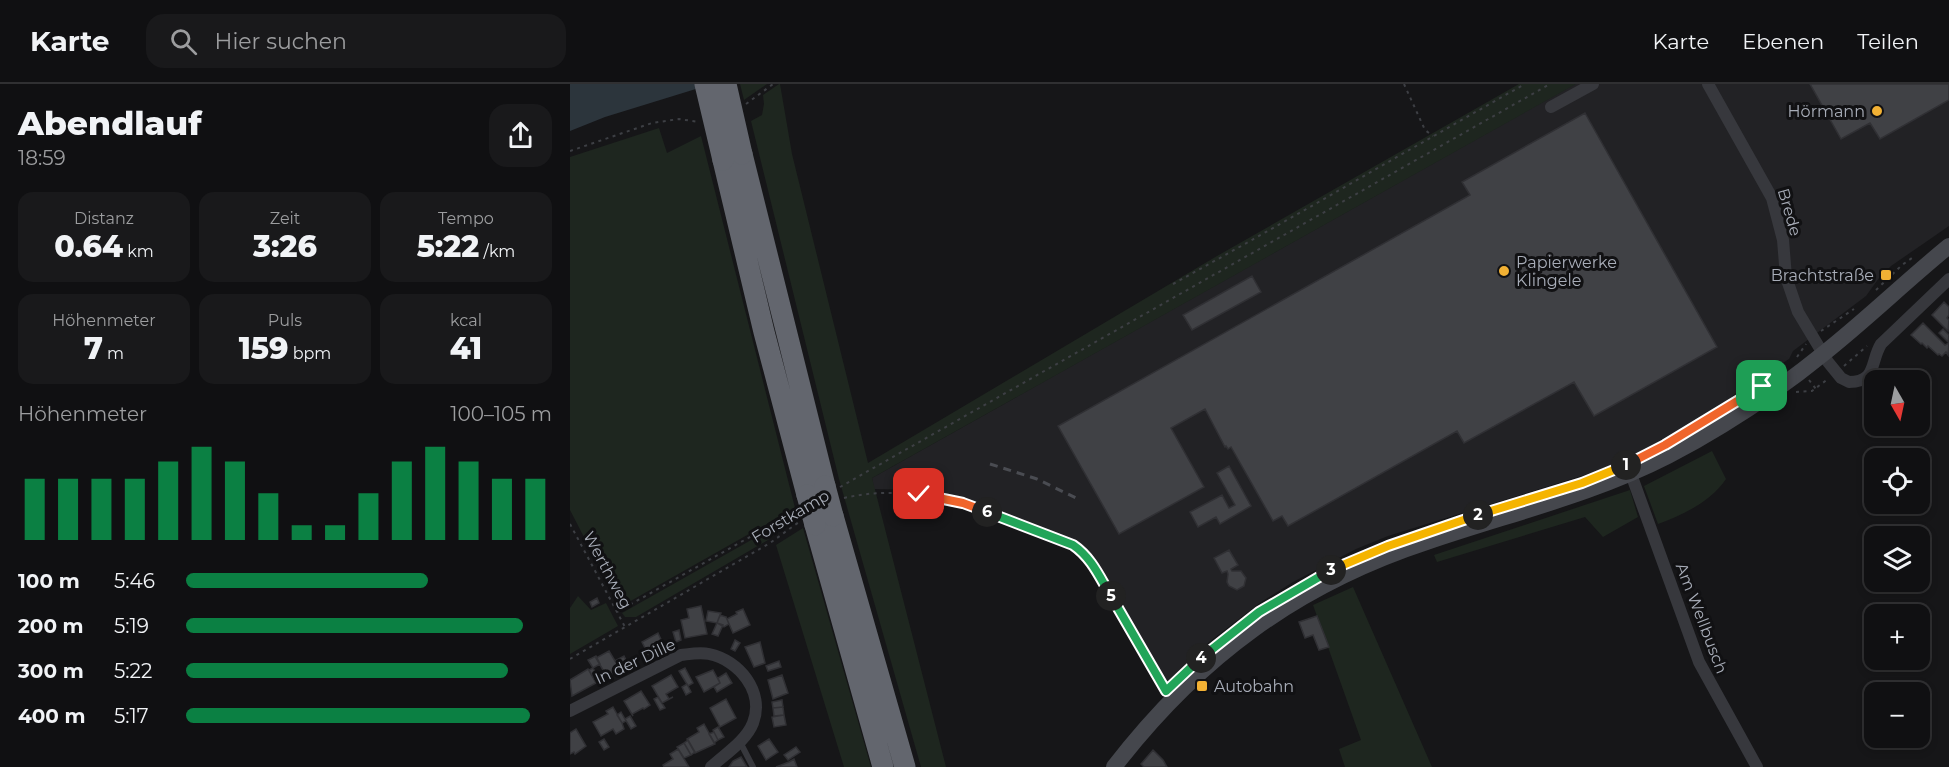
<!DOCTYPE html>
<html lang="de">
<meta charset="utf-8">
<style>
:root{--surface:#101012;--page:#19191b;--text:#f1f3f6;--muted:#9c9d9f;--line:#303032;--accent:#0b8043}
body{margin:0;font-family:Montserrat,sans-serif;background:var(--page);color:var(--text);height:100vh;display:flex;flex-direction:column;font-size:22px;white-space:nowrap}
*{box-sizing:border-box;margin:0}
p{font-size:20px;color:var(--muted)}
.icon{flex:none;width:33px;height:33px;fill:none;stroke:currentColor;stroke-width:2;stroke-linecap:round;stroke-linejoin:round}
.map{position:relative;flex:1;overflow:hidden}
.drawer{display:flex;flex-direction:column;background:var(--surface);width:570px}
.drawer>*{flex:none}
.needle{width:39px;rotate:171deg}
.buttons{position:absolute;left:1294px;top:286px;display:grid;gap:12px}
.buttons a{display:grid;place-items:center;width:66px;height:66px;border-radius:12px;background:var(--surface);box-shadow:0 3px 9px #0003,0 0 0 2px var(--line);font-size:30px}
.pin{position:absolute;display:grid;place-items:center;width:51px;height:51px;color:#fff;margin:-26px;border-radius:12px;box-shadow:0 3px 9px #0006}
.km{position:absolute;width:30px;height:30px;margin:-15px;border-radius:50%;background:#222;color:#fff;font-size:16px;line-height:30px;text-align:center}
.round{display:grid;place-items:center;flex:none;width:63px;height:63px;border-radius:18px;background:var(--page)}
.summary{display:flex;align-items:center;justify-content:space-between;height:102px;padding:0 18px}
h1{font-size:33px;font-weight:800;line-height:45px}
.stats{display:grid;grid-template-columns:repeat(3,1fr);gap:9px;height:102px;padding:6px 18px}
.stats div{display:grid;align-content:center;border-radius:15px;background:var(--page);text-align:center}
.stats b{font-size:30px;font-weight:800}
.stats small{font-size:16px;font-weight:400}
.stats p{font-size:16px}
.chart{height:168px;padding:12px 18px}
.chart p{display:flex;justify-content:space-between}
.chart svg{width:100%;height:108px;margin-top:6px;stroke:var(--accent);stroke-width:6}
ul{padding:0 18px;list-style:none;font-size:20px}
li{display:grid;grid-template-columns:96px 72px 1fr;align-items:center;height:45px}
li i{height:15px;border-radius:8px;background:var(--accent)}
header{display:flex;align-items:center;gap:36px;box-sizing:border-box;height:84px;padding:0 30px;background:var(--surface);border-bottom:2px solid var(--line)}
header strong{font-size:28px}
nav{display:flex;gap:33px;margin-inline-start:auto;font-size:21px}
.search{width:420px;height:54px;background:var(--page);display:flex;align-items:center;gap:15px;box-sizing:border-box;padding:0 21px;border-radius:18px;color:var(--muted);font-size:22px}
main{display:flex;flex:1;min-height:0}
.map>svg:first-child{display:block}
.built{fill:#222225}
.green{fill:#1e261f}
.water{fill:#2c353c}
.building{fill:#404145;stroke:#303034;stroke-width:1.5}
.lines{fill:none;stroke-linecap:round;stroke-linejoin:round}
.path{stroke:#3d3f44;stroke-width:2;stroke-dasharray:3 4.5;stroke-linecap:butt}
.lane{stroke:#37383d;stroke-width:6}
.street{stroke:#37383d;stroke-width:12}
.secondary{stroke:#45474d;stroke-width:16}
.highway{stroke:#63666e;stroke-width:21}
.rail{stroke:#4a4c52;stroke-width:3;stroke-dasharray:8 6;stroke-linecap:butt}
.highway-bridge{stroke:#63666e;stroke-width:21}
.split-1-casing{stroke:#fff;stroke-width:12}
.split-2-casing{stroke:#fff;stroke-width:12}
.split-3-casing{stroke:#fff;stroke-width:12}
.split-4-casing{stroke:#fff;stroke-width:12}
.split-5-casing{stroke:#fff;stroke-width:12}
.split-6-casing{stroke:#fff;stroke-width:12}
.split-7-casing{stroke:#fff;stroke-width:12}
.split-1{stroke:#f0652b;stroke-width:8}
.split-2{stroke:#f5b400;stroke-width:8}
.split-3{stroke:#f5b400;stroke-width:8}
.split-4{stroke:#22a559;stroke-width:8}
.split-5{stroke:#22a559;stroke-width:8}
.split-6{stroke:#22a559;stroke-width:8}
.split-7{stroke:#f0652b;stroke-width:8}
.poi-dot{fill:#f2b134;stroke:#111113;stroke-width:2}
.labels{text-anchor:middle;stroke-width:6;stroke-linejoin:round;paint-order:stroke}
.poi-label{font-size:16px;fill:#a8adb8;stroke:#111113;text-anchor:end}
.street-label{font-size:16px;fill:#a8adb8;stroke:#111113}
</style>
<header>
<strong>Karte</strong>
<div class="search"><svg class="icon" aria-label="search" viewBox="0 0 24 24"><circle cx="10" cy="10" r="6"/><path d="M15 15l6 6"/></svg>Hier suchen</div>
<nav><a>Karte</a><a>Ebenen</a><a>Teilen</a></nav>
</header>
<main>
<section class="drawer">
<div class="summary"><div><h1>Abendlauf</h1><p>18:59</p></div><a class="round"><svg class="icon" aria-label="share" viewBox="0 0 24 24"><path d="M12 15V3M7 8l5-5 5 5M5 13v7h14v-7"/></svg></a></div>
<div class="stats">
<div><p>Distanz</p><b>0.64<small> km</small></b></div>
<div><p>Zeit</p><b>3:26</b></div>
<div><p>Tempo</p><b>5:22<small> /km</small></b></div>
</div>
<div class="stats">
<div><p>Höhenmeter</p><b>7<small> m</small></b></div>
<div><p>Puls</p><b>159<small> bpm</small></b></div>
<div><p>kcal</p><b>41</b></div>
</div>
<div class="chart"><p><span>Höhenmeter</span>100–105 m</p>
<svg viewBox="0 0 160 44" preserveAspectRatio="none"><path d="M5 44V19M15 44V19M25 44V19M35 44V19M45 44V12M55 44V6M65 44V12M75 44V25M85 44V38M95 44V38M105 44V25M115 44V12M125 44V6M135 44V12M145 44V19M155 44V19"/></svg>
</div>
<ul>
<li><b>100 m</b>5:46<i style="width:66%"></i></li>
<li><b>200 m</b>5:19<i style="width:92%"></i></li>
<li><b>300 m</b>5:22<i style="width:88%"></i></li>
<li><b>400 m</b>5:17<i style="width:94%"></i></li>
</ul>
</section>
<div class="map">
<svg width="1379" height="683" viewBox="0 0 1379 683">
<rect width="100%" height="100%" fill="#161618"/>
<path class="built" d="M1005 0H1379V142L1321 182 1309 194 1296 212 1223 267 1219 275 1166 309 1148 326 1093 358 1024 388 818 452 786 465 723 498 691 518 639 558 597 601 528 481 513 462 392 414 349 406 304 405 302 394Z"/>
<path class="green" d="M170 0H197L174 16Z
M209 0H210L222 70 298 379 647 172 949 0H1006L302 394 376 683H351L269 395 181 37 192 31 194 20 193 11Z
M89 44 97 69 131 52 225 424 50 523 0 426V73Z
M1142 367 1156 395C1141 418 1112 431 1088 440L1074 402Z
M1060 406 1068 433 1033 453 1015 433 867 478 864 471Z
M213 438H220L198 456 66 533H55L52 529Z
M233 444 239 465 301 683H274L206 461Z
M783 503 862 683H775L769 665 791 656 743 521Z
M8 512 21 526 36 519 48 542 0 570V524Z"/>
<path class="water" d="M0 0H142L35 33 0 47Z"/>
<path class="building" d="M1240 0H1379V16L1310 55 1300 39 1271 55Z
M1015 29 1147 263 1024 332 1004 298 894 359 887 347 718 442 712 432 703 437 661 363 658 365 656 362 655 363 635 325 601 344 634 403 549 450 488 342 900 111 892 98Z
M682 192 691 208 622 246 613 231Z
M1374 218 1379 223V231L1377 234 1379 236 1378 247 1362 231Z
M1353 239 1375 261 1379 259 1378 271 1376 268 1372 272 1369 270 1368 271 1358 262 1357 264 1352 259 1351 260 1341 251Z
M1373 245 1379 251 1378 258 1369 249Z
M659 382 681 422 650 440 646 433 628 443 620 428 652 411 659 424 665 421 647 389Z
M659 466 668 481 661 485 662 487H671L676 494 674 502 667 506 659 502 657 498 658 490 657 487 652 489 644 474Z
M27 514 29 519 22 523 20 518Z
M131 522 137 550 115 554 111 536 119 534 117 525Z
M173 525 180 541 163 549 156 533 157 535 167 530 166 528Z
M138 527 151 529 147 539 136 537Z
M150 531 156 533 159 540 154 543 147 539Z
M747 532 759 563 749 566 743 551 735 554 729 538Z
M147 539 153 541 148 552 142 550Z
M109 546 111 556 106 558 103 548Z
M88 549 94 562 78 570 72 558Z
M165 556 170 559 165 567 161 565Z
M190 558 195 579 184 583 175 563Z
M39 567 45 577 54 572 58 580 37 593 26 574Z
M26 572 30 580 23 584 18 576Z
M209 577 211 583 198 587 196 582Z
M23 584 28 593 24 595 19 586Z
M115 584 123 599 118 602 109 587Z
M18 585 26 599 2 612 0 596Z
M143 586 150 599 134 608 126 593Z
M156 589 162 599 147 608 144 603 150 599 148 594Z
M101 591 108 603 96 610 99 615 103 613 92 619 82 602Z
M212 591 218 609 203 615 198 596Z
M117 600 121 608 116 611 112 603Z
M71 607 80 621 74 625 73 624 62 630 63 632 54 617Z
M88 613 95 624 90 626 84 615Z
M156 615 166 634 150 643 140 624Z
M212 616 213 623 203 624 202 618Z
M43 623 52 639 54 645 46 650 43 645 31 652 23 638 38 630 36 627Z
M213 623 214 631 204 632 203 624Z
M51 628 56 637 52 639 47 631Z
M214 631 216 641 204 643 202 633Z
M60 632 66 642 61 645 55 635Z
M134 640 145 660 125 669 117 655 129 648 127 644Z
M148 643 154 653 148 656 143 646Z
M6 645 16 662 5 670 4 668 0 670V649Z
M144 648 148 656 144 659 139 650Z
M34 655 39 663 34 666 29 658Z
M199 655 208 668 196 676 188 662Z
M118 656 125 668 121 671 114 659Z
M114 659 121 671 114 674 107 663Z
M226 663 230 668 218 676 214 671Z
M108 665 119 683H94L93 681 103 675 100 670Z
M583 666 593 676 597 683H574L571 680Z
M171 673 177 683H159L163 677Z
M224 675 227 683H206L219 678Z"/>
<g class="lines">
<path class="path" d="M834 0 855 46 863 52
M176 20 203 0
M0 67 82 39 109 35 129 38
M603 200C721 135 838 66 955 0
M1306 206 1332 181 1342 174
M1251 247 1284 225
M1227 273 1236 260
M1274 282 1297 262
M1239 296 1246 305
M1226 308 1242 307 1258 295
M270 403 980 0
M274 414C355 395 429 433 503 461L517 472 595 606
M0 440 55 543
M47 528 226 427
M0 575 200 459 229 438"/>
<path class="lane" d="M170 658 183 683"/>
<path class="street" d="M1138 0 1202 114 1213 156 1216 193 1228 228 1258 278 1271 294 1279 298C1307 298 1300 278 1311 260L1379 195
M981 23 1023 0
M1061 390 1129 578 1187 683
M0 627 111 571C120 570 130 568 139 570 169 576 195 608 183 639 176 657 155 670 141 683"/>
<path class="secondary" d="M544 683C628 574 726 501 857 458 938 430 1022 411 1098 372 1153 343 1205 309 1253 270 1296 236 1336 197 1379 162"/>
<path class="highway" d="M172 70 255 402
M153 76 194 248 237 411
M263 432 335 683
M245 441 313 683"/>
<path class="rail" d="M420 380 467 395 506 414"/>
<path class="highway-bridge" d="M135 0 153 76
M156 0 172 70
M255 402 263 432
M237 411 245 441"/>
</g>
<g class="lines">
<defs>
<path id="split-1" d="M1056 381 1095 361 1192 302"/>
<path id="split-2" d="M908 431 1012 399 1056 381"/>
<path id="split-3" d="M761 486 818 462 908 431"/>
<path id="split-4" d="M631 574 689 528 761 486"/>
<path id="split-5" d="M541 512 596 607 631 574"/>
<path id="split-6" d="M417 428 503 461C522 474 530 494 541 512"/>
<path id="split-7" d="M349 410 393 419 417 428"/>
</defs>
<use href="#split-1" class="split-1-casing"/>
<use href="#split-2" class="split-2-casing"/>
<use href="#split-3" class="split-3-casing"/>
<use href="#split-4" class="split-4-casing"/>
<use href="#split-5" class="split-5-casing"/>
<use href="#split-6" class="split-6-casing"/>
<use href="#split-7" class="split-7-casing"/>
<use href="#split-1" class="split-1"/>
<use href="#split-2" class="split-2"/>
<use href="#split-3" class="split-3"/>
<use href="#split-4" class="split-4"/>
<use href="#split-5" class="split-5"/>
<use href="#split-6" class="split-6"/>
<use href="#split-7" class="split-7"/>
</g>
<g class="poi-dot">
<circle cx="1307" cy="27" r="6"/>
<circle cx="934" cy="187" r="6"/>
<rect x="1310" y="185" width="12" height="12" rx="3"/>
<rect x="626" y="596" width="12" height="12" rx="3"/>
</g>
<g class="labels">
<g class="poi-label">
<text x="1295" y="33">Hörmann</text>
<text x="946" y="184" text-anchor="start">Papierwerke<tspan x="946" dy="18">Klingele</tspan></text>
<text x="1304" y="197">Brachtstraße</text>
<text x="644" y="608" text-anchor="start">Autobahn</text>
</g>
<g class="street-label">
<text transform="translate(1220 128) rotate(74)" y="6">Brede</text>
<text transform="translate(220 432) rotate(-31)" y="6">Forstkamp</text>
<text transform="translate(38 486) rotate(62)" y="6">Werthweg</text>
<text transform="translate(1132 534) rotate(69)" y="6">Am Wellbusch</text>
<text transform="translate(65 577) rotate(-25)" y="6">In der Dille</text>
</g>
</g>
</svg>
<div class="buttons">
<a><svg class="needle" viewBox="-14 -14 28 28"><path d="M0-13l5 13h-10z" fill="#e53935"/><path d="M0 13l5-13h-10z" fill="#9c9d9f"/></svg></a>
<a><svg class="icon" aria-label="locate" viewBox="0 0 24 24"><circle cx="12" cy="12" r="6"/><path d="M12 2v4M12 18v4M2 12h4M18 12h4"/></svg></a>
<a><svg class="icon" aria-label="layers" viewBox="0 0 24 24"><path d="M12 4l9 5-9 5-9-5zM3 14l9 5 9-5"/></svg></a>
<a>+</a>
<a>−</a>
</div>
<div class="pin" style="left:1192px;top:302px;background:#1e9e55"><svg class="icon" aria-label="arrive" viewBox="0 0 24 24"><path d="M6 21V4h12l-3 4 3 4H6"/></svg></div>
<div class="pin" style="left:349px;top:410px;background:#d93025"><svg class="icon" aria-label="check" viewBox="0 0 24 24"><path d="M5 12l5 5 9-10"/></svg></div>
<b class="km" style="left:1056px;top:381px">1</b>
<b class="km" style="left:908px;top:431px">2</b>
<b class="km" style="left:761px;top:486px">3</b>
<b class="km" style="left:631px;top:574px">4</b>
<b class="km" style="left:541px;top:512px">5</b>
<b class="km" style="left:417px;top:428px">6</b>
</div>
</main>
